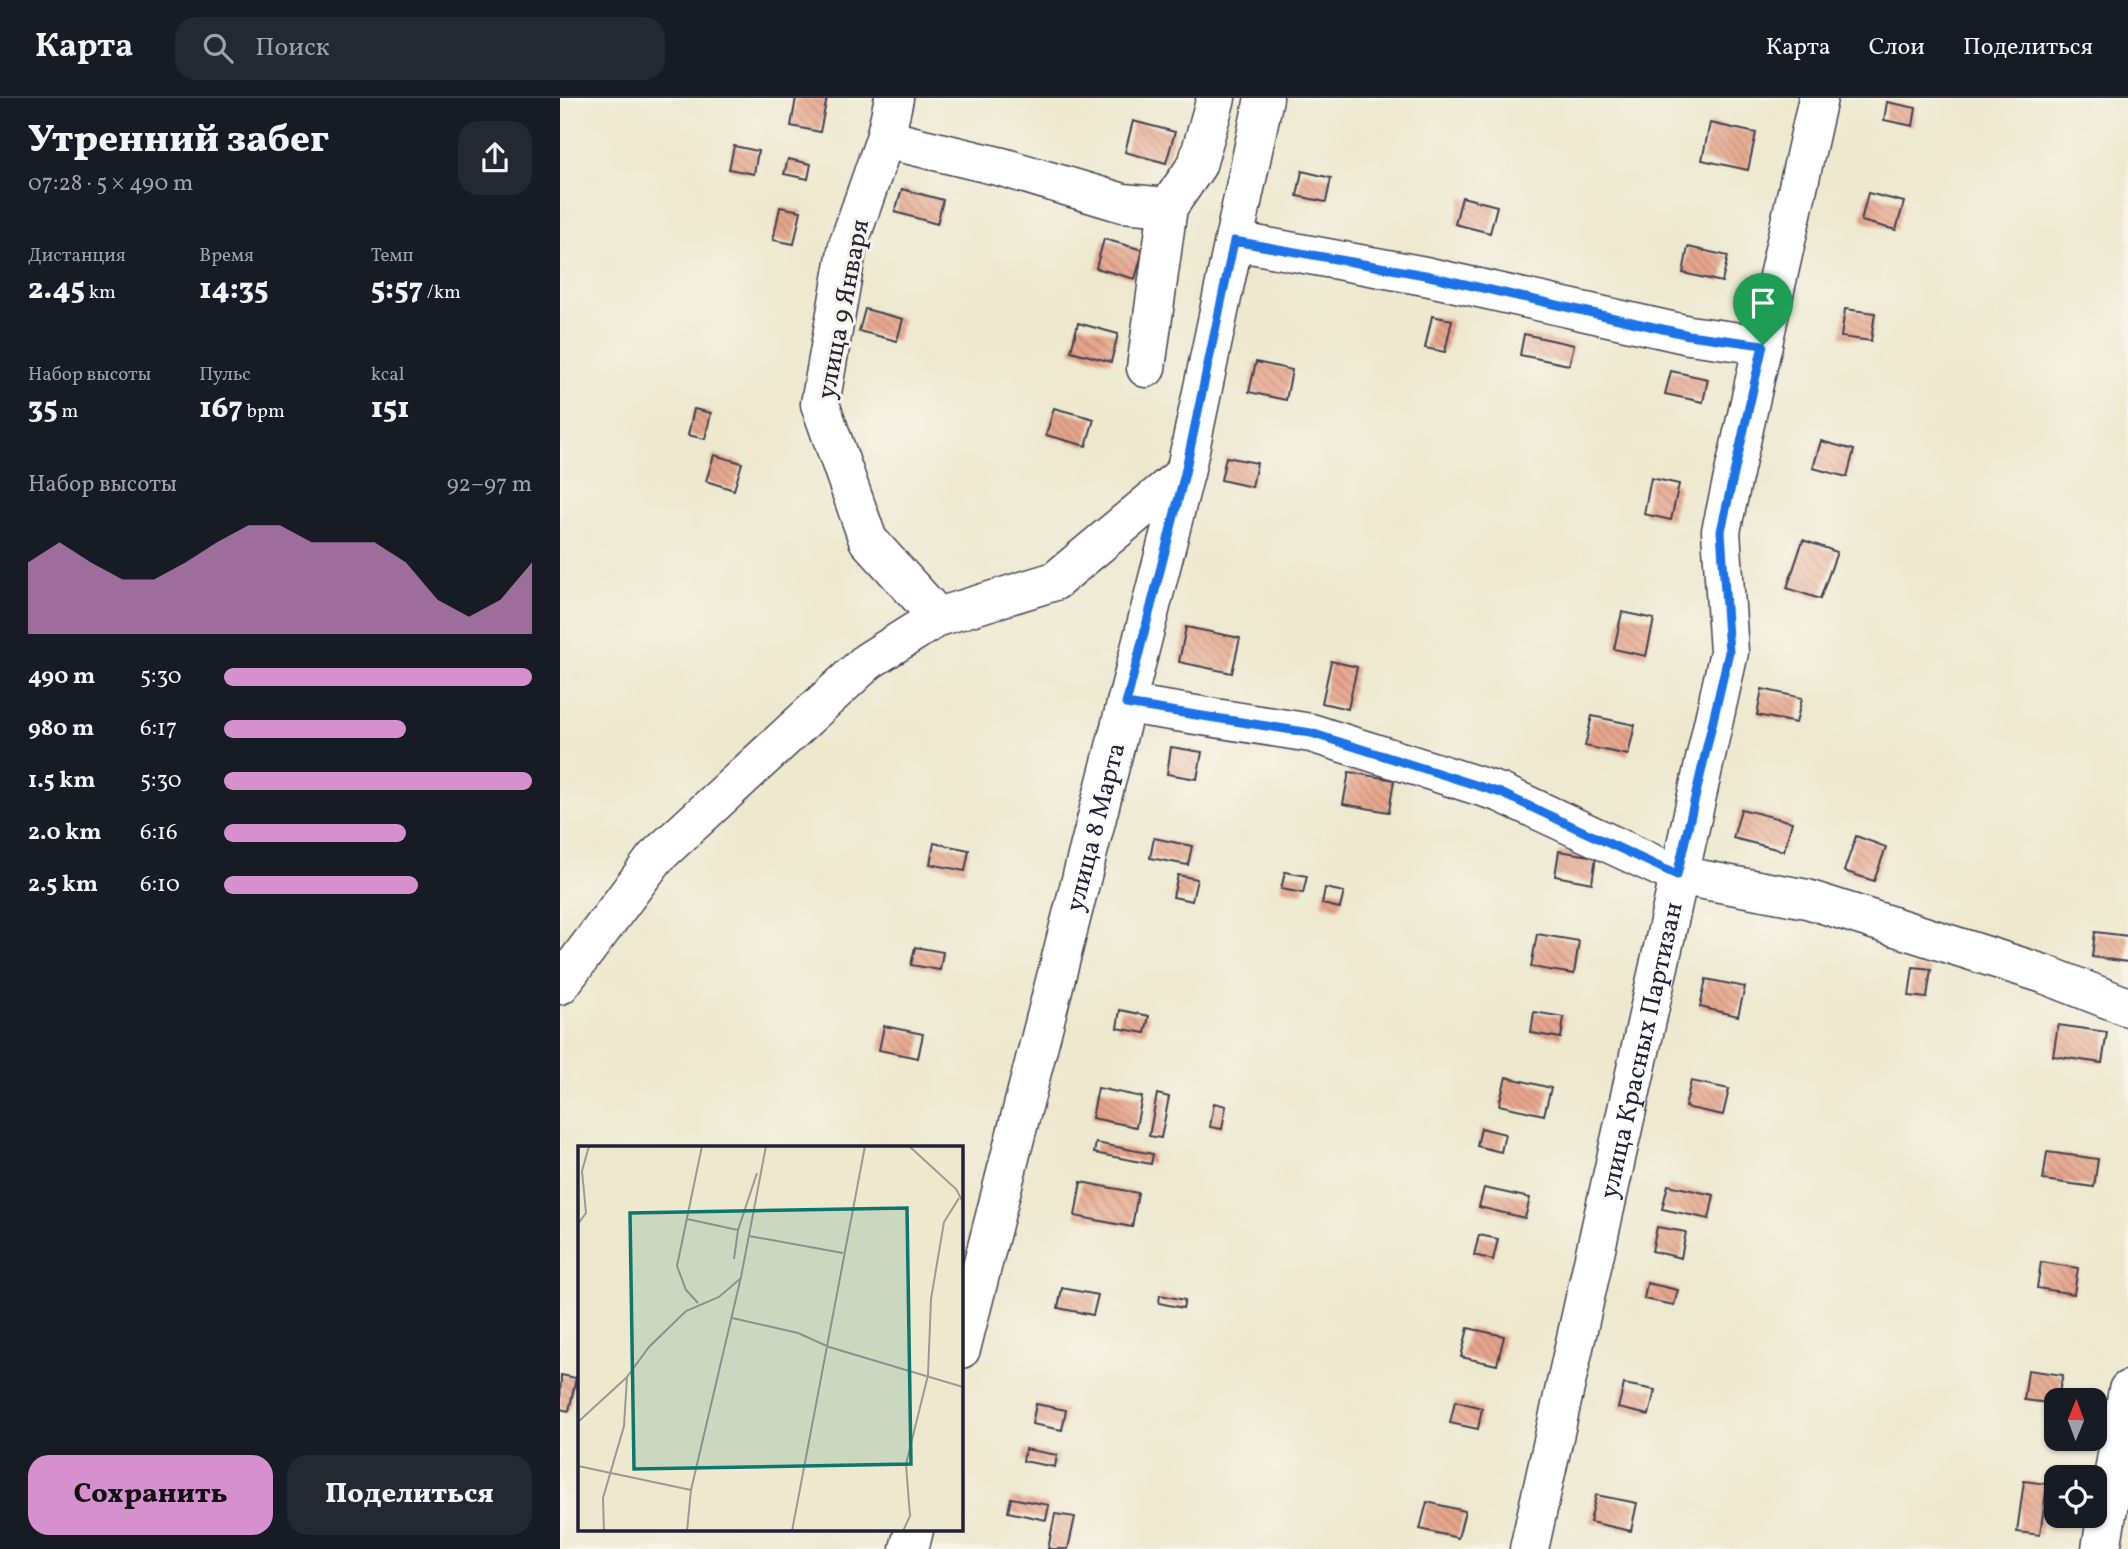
<!DOCTYPE html>
<html lang="ru">
<meta charset="utf-8">
<style>
:root{--surface:#171b24;--page:#242831;--text:#f1f3f6;--muted:#9ea1a6;--line:#363941;--accent:#d690ce}
body{margin:0;font-family:Vollkorn,serif;background:var(--page);color:var(--text);height:100vh;display:flex;flex-direction:column;font-size:26px;white-space:nowrap}
*{box-sizing:border-box;margin:0}
p{font-size:23px;color:var(--muted)}
.icon{flex:none;width:38px;height:38px;fill:none;stroke:currentColor;stroke-width:2;stroke-linecap:round;stroke-linejoin:round}
.map{position:relative;flex:1;overflow:hidden}
.sheet{display:flex;flex-direction:column;background:var(--surface);width:560px}
.sheet>*{flex:none}
.needle{width:46px;rotate:1deg}
.fabs{position:absolute;left:1484px;top:1290px;display:grid;gap:14px}
.fabs a{display:grid;place-items:center;width:63px;height:63px;border-radius:14px;background:var(--surface);box-shadow:0 2px 5px #0004;font-size:35px}
.pin{position:absolute;display:grid;place-items:center;width:60px;height:60px;color:#fff;margin:-72px -30px;border-radius:50% 50% 50% 0;rotate:-45deg;box-shadow:0 0 7px #0007}
.pin .icon{rotate:45deg}
.round{display:grid;place-items:center;flex:none;width:74px;height:74px;border-radius:21px;background:var(--page)}
.overview{display:flex;align-items:center;justify-content:space-between;height:119px;padding:0 28px}
h1{font-size:38px;font-weight:800;line-height:52px}
.figures{display:grid;grid-template-columns:repeat(3,1fr);gap:10px;height:119px;padding:7px 28px}
.figures div{display:grid;align-content:center}
.figures b{font-size:30px;font-weight:800}
.figures small{font-size:19px;font-weight:400}
.figures p{font-size:19px}
.chart{height:196px;padding:14px 28px}
.chart p{display:flex;justify-content:space-between}
.chart svg{width:100%;height:126px;margin-top:7px;fill:var(--accent);opacity:.7}
.button{display:flex;gap:14px;margin-top:auto;padding:14px 28px}
.button a{flex:1;height:80px;border-radius:21px;background:var(--accent);color:#111;font-size:28px;font-weight:800;line-height:80px;text-align:center}
.button a+a{background:var(--page);color:var(--text)}
ul{padding:0 28px;list-style:none;font-size:23px}
li{display:grid;grid-template-columns:112px 84px 1fr;align-items:center;height:52px}
li i{height:18px;border-radius:9px;background:var(--accent)}
header{display:flex;align-items:center;gap:42px;box-sizing:border-box;height:98px;padding:0 35px;background:var(--surface);border-bottom:2px solid var(--line)}
header strong{font-size:33px}
nav{display:flex;gap:38px;margin-inline-start:auto;font-size:24px}
.search{width:490px;height:63px;background:var(--page);display:flex;align-items:center;gap:18px;box-sizing:border-box;padding:0 24px;border-radius:21px;color:var(--muted);font-size:26px}
main{display:flex;flex:1;min-height:0}
.map>svg:first-child{display:block}
.building{fill:url(#building-back-hatch)}
.lines{fill:none;stroke-linecap:round;stroke-linejoin:round}
.minor-casing{stroke:#404051;stroke-width:41}
.minor{stroke:#fff;stroke-width:38}
.route-casing{stroke:#fff;stroke-width:14}
.route{stroke:#1a73e8;stroke-width:9}
.labels{text-anchor:middle;stroke-width:6;stroke-linejoin:round;paint-order:stroke}
.street-label{font-size:26px;fill:#22223b;stroke:#f7f3e8}
.inset-road{fill:none;stroke:#9c9993;stroke-width:2}
.view{fill:#0f766e;fill-opacity:0.15;stroke:#0f766e;stroke-width:3.5}
.inset-edge{fill:none;stroke:#22223b;stroke-width:3.5}
</style>
<header>
<strong>Карта</strong>
<div class="search"><svg class="icon" aria-label="search" viewBox="0 0 24 24"><circle cx="10" cy="10" r="6"/><path d="M15 15l6 6"/></svg>Поиск</div>
<nav><a>Карта</a><a>Слои</a><a>Поделиться</a></nav>
</header>
<main>
<section class="sheet">
<div class="overview"><div><h1>Утренний забег</h1><p>07:28 · 5 × 490 m</p></div><a class="round"><svg class="icon" aria-label="share" viewBox="0 0 24 24"><path d="M12 15V3M7 8l5-5 5 5M5 13v7h14v-7"/></svg></a></div>
<div class="figures">
<div><p>Дистанция</p><b>2.45<small> km</small></b></div>
<div><p>Время</p><b>14:35</b></div>
<div><p>Темп</p><b>5:57<small> /km</small></b></div>
</div>
<div class="figures">
<div><p>Набор высоты</p><b>35<small> m</small></b></div>
<div><p>Пульс</p><b>167<small> bpm</small></b></div>
<div><p>kcal</p><b>151</b></div>
</div>
<div class="chart"><p><span>Набор высоты</span>92–97 m</p>
<svg viewBox="0 0 160 44" preserveAspectRatio="none"><path d="M0 44V19L10 12L20 19L30 25L40 25L50 19L60 12L70 6L80 6L90 12L100 12L110 12L120 19L130 32L140 38L150 32L160 19V44z"/></svg>
</div>
<ul>
<li><b>490 m</b>5:30<i style="width:100%"></i></li>
<li><b>980 m</b>6:17<i style="width:59%"></i></li>
<li><b>1.5 km</b>5:30<i style="width:100%"></i></li>
<li><b>2.0 km</b>6:16<i style="width:59%"></i></li>
<li><b>2.5 km</b>6:10<i style="width:63%"></i></li>
</ul>
<div class="button"><a>Сохранить</a><a>Поделиться</a></div>
</section>
<div class="map">
<svg width="1568" height="1451" viewBox="0 0 1568 1451">
<defs>
<pattern id="building-back-hatch" width="6" height="6" patternUnits="userSpaceOnUse" patternTransform="scale(1.75)"><rect width="6" height="6" fill="#e7a68c"/><path d="M-1 5l2 2M0 0l6 6M5-1l2 2" fill="none" stroke="#bb8774"/></pattern>
</defs>
<rect width="100%" height="100%" fill="#f7f3e8"/>
<filter id="ink" filterUnits="userSpaceOnUse"><feTurbulence type="fractalNoise" baseFrequency=".0143" numOctaves="2"/><feDisplacementMap in="SourceGraphic" scale="14" xChannelSelector="R" yChannelSelector="G"/><feConvolveMatrix kernelMatrix="1 2 1 2 8 2 1 2 1" color-interpolation-filters="sRGB"/></filter>
<filter id="wash" filterUnits="userSpaceOnUse"><feTurbulence type="fractalNoise" baseFrequency=".00686" numOctaves="4" result="noise"/><feDisplacementMap in="SourceGraphic" scale="28" xChannelSelector="R" yChannelSelector="G"/><feGaussianBlur stdDeviation="1.57" result="paint"/><feColorMatrix in="noise" values="0 0 0 0 0 0 0 0 0 0 0 0 0 0 0 0 0 1.4 0 .05"/><feComposite in="paint" operator="in"/></filter>
<g filter="url(#wash)">
<rect width="100%" height="100%" fill="#ede8ce"/>
<g id="blocks">
<path class="building" d="M236 0H267L260 34 231 28Z
M1327 4 1356 10 1353 28 1324 22Z
M573 23 615 34 606 65 565 54Z
M1150 25 1196 35 1188 72 1142 62Z
M174 48 198 53 194 76 169 71Z
M228 61 251 66 248 81 224 76Z
M742 73 771 80 766 104 737 98Z
M342 91 383 102 377 126 335 114Z
M1308 95 1344 104 1336 132 1301 123Z
M902 99 937 108 930 135 895 126Z
M220 109 241 113 234 146 213 142Z
M544 141 583 152 575 181 536 170Z
M1128 149 1168 158 1162 184 1123 175Z
M305 211 343 221 337 243 299 233Z
M1285 211 1315 215 1311 243 1281 239Z
M872 218 892 222 885 254 865 250Z
M518 225 558 236 551 264 511 253Z
M964 236 1014 247 1009 267 960 257Z
M696 264 732 272 726 302 689 294Z
M1111 273 1148 281 1143 304 1105 296Z
M494 310 534 321 526 348 486 337Z
M134 311 151 315 145 341 128 337Z
M1261 343 1294 352 1287 379 1253 370Z
M154 357 182 365 174 392 146 383Z
M666 359 697 365 692 389 661 382Z
M1091 380 1119 386 1111 422 1084 416Z
M1243 442 1277 454 1260 501 1227 490Z
M1062 514 1094 521 1086 558 1054 551Z
M626 529 680 540 672 575 619 564Z
M771 563 797 569 788 611 762 605Z
M1202 591 1242 600 1236 625 1197 617Z
M1032 618 1075 627 1068 657 1025 648Z
M611 649 642 654 637 681 607 676Z
M789 674 834 682 829 714 783 706Z
M1181 711 1232 724 1224 753 1173 740Z
M1296 738 1326 749 1314 783 1284 773Z
M594 740 632 748 628 767 590 760Z
M374 745 409 752 405 773 370 766Z
M999 753 1036 759 1032 785 995 778Z
M725 774 747 778 743 795 721 791Z
M618 777 637 781 632 803 613 799Z
M765 790 784 794 780 810 762 806Z
M1535 834 1568 838V864L1532 859Z
M977 836 1019 843 1014 876 971 869Z
M355 849 383 854 380 872 351 867Z
M1353 869 1371 871 1367 900 1349 898Z
M1146 881 1185 889 1178 918 1140 909Z
M560 912 589 918 585 935 557 930Z
M974 914 1004 919 1001 940 971 935Z
M1498 927 1547 934 1542 965 1493 958Z
M324 928 363 936 358 960 319 952Z
M946 979 991 990 984 1017 939 1007Z
M1131 983 1169 991 1163 1017 1125 1009Z
M538 990 582 999 576 1029 532 1020Z
M597 996 609 999 601 1040 589 1038Z
M654 1005 666 1008 662 1031 650 1029Z
M921 1030 945 1036 941 1054 917 1048Z
M536 1045 593 1056 591 1066 534 1055Z
M1487 1054 1538 1061 1534 1089 1483 1082Z
M521 1084 578 1095 572 1129 515 1118Z
M1108 1087 1154 1097 1149 1121 1102 1111Z
M924 1090 970 1100 965 1120 919 1109Z
M1097 1129 1126 1134 1121 1160 1092 1153Z
M919 1137 938 1141 933 1162 914 1157Z
M1481 1164 1518 1170 1514 1196 1477 1190Z
M1087 1185 1118 1192 1114 1207 1084 1201Z
M502 1190 538 1197 533 1217 498 1210Z
M600 1197 625 1202 623 1210 599 1205Z
M908 1230 944 1238 937 1267 901 1259Z
M1468 1272 1503 1277 1496 1306 1464 1302Z
M1 1277 16 1280 9 1313 0 1311Z
M1064 1286 1095 1292 1089 1317 1058 1310Z
M895 1303 922 1310 918 1331 890 1325Z
M476 1306 506 1312 502 1332 472 1326Z
M465 1351 497 1357 495 1369 463 1363Z
M1464 1383 1487 1386 1480 1437 1457 1434Z
M1036 1397 1077 1405 1071 1433 1030 1424Z
M451 1400 489 1407 486 1422 448 1414Z
M867 1404 905 1413 898 1440 860 1431Z
M495 1416 515 1419 508 1451H488Z"/>
</g>
</g>
<g filter="url(#ink)">
<use href="#blocks" fill-opacity="0" stroke="#404051" stroke-width="2"/>
<g class="lines">
<defs>
<g id="minor">
<path d="M334 0 325 41 288 147 260 306 308 442 378 519"/>
<path d="M325 41 442 69 563 105 608 109"/>
<path d="M674 143 865 178 1129 237 1203 247"/>
<path d="M586 270 608 109 637 67 656 0"/>
<path d="M566 606 751 635 941 695 1117 777 1247 801 1484 876 1568 909"/>
<path d="M0 887 95 760 308 563 378 519 495 483 625 375"/>
<path id="s1" d="M401 1251 625 375 704 0"/>
<path d="M349 1451 354 1432"/>
<path id="s2" d="M969 1451 1169 554 1161 433 1258 0"/>
<path d="M1541 1451 1568 1292"/>
</g>
</defs>
<use href="#minor" class="minor-casing"/>
<use href="#minor" class="minor"/>
</g>
</g>
<g class="lines" filter="url(#ink)">
<defs>
<path id="route" d="M674 143 865 177 1129 237 1203 247 1161 433 1169 554 1117 777 941 695 751 635 566 606 625 375Z"/>
</defs>
<use href="#route" class="route-casing"/>
<use href="#route" class="route"/>
</g>
<g class="labels">
<g class="street-label">
<text transform="translate(282 211) rotate(-79)" y="9">улица 9 Января</text>
<text dy="9" stroke="none"><textPath href="#s1" startOffset="539">улица 8 Марта</textPath></text>
<text dy="9" stroke="none"><textPath href="#s2" startOffset="511">улица Красных Партизан</textPath></text>
</g>
</g>
<g transform="translate(18 1048)">
<rect width="385" height="385" fill="#ede8ce"/>
<path class="inset-road" d="M331 0 378 43 385 56M109 73 160 84M0 78 8 67 4 25 11 0M171 90 265 107M156 113 160 84 179 27M120 157 108 144 99 120 124 0M154 172 220 187 251 201 385 241M0 276 49 231 71 201 108 165 141 151 163 132M0 320 113 344M26 385 25 352 46 280 49 231M109 385 113 344 163 131 188 0M214 385 287 0M325 385 332 370 328 318 350 229 353 153 366 76 381 52"/>
<path class="view" d="M329 62 333 318 56 323 52 67Z"/>
<rect width="385" height="385" class="inset-edge"/>
</g>
</svg>
<div class="fabs">
<a><svg class="needle" viewBox="-14 -14 28 28"><path d="M0-13l5 13h-10z" fill="#e53935"/><path d="M0 13l5-13h-10z" fill="#9ea1a6"/></svg></a>
<a><svg class="icon" aria-label="locate" viewBox="0 0 24 24"><circle cx="12" cy="12" r="6"/><path d="M12 2v4M12 18v4M2 12h4M18 12h4"/></svg></a>
</div>
<div class="pin" style="left:1203px;top:247px;background:#1e9e55"><svg class="icon" aria-label="arrive" viewBox="0 0 24 24"><path d="M6 21V4h12l-3 4 3 4H6"/></svg></div>
</div>
</main>
